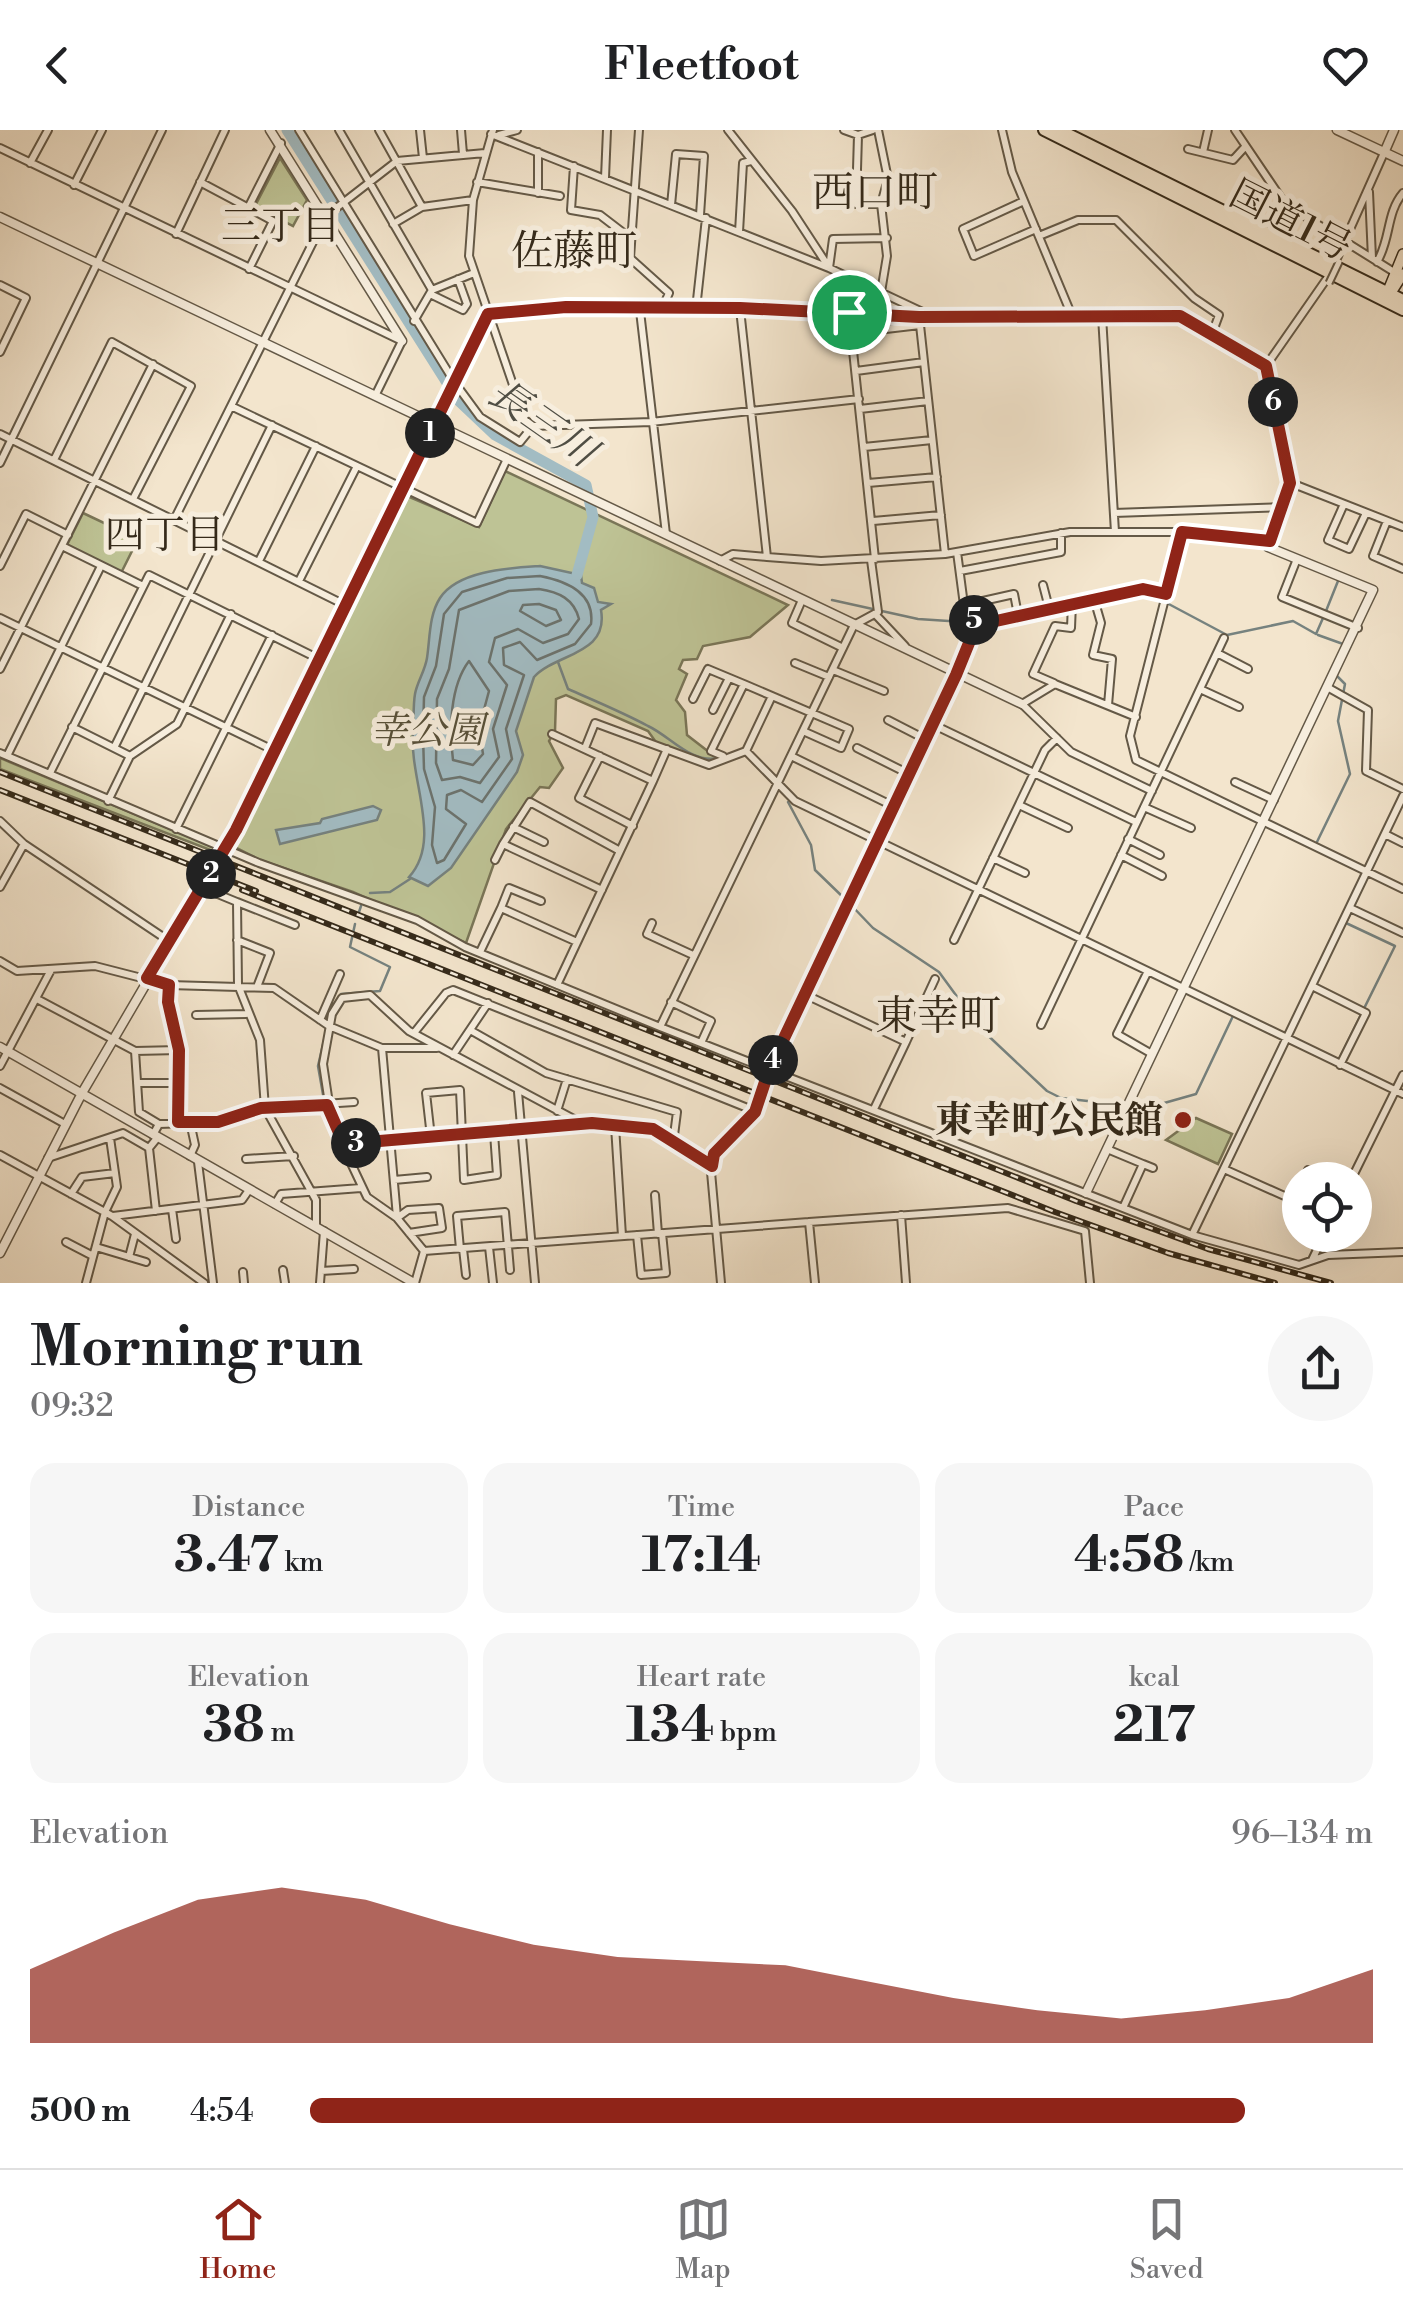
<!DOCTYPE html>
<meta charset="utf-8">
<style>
:root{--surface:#fff;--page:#f6f6f6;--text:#202124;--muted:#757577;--line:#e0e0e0;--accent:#8f2418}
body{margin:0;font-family:"Libre Bodoni","Noto Serif JP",serif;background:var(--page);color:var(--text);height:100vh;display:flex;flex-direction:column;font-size:38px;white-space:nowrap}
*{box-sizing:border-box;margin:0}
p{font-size:32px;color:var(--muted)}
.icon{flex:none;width:55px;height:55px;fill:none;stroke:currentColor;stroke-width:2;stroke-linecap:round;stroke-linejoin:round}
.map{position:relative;height:1153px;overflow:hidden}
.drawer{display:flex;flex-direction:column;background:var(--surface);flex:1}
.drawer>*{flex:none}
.controls{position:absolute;left:1282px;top:1032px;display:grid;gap:20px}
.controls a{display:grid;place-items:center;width:90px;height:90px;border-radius:50%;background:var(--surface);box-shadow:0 10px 40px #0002;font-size:50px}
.pin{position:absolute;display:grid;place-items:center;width:85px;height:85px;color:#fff;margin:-42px;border:5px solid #fff;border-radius:50%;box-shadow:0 2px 10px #0007}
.km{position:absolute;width:50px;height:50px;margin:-25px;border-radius:50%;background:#222;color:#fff;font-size:28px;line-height:50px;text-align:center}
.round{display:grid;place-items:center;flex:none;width:105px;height:105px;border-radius:52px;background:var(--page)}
.head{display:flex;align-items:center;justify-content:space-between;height:170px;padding:0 30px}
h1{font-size:55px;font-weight:700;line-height:75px}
.figures{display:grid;grid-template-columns:repeat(3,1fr);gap:15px;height:170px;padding:10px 30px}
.figures div{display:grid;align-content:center;border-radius:25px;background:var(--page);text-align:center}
.figures b{font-size:50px;font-weight:700}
.figures small{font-size:28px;font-weight:400}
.figures p{font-size:28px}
.chart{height:280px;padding:20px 30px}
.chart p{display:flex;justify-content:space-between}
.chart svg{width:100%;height:180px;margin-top:10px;fill:var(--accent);opacity:.7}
ul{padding:0 30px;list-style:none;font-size:32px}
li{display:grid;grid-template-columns:160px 120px 1fr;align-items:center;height:75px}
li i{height:25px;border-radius:12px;background:var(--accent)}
header{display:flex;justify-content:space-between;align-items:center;height:130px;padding:0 30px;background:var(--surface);font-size:45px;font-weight:700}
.dock{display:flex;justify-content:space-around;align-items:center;height:140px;border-top:2px solid var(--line);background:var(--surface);font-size:28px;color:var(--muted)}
.dock a{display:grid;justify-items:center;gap:5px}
.dock .on{color:var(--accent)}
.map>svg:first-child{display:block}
.green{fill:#bec395;stroke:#7a7658;stroke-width:2.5}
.water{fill:#a2bcc3;stroke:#76827f;stroke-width:2.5}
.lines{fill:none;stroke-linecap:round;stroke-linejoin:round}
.shore{stroke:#6c736e;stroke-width:2.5}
.stream{stroke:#76827f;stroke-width:2.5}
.river{stroke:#a2bcc3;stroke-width:11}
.minor-casing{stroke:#645947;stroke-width:10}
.tertiary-casing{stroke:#645947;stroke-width:11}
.primary-casing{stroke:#352a1a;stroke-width:12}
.trunk-casing{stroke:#352a1a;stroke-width:14}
.minor{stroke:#f7eede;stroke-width:6}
.tertiary{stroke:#f7eede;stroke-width:8}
.primary{stroke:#f3e5cd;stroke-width:9}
.trunk{stroke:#f3e5cd;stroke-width:10}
.rail-casing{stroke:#352a1a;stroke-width:6}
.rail{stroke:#f7eede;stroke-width:2.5;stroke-dasharray:8;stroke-linecap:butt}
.pedestrian-bridge-casing{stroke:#645947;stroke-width:9;stroke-linecap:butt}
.pedestrian-bridge{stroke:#f7eede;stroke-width:5}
.route-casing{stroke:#fff;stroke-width:20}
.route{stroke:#8f2418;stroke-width:12}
.poi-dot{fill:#8f2418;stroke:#f7eede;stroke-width:4}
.labels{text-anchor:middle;stroke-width:10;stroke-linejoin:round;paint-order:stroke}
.street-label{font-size:38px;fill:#352a1a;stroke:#f7eede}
.park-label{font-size:38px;font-style:italic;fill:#575039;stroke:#f7eede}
.poi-label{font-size:38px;font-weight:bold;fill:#352a1a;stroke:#f7eede;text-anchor:end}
.neighbourhood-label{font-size:40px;fill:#352a1a;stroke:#f7eede}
.water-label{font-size:40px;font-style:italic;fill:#504e44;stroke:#f7eede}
.quarter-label{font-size:42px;fill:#352a1a;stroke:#f7eede}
</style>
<header><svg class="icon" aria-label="back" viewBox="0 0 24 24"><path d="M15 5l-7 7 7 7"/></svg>Fleetfoot<svg class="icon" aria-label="heart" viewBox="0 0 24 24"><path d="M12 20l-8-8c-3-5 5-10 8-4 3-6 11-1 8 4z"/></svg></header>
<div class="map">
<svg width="1403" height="1153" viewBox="0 0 1403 1153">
<rect width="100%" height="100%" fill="#f3e5cd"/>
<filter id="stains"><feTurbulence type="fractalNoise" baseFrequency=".002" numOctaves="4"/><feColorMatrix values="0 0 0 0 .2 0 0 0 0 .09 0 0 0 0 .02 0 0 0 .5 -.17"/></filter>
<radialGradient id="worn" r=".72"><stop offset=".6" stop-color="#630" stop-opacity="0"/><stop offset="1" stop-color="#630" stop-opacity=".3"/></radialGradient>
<path class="green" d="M280 28 307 70 293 96 255 76Z
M505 341 788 475 750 507 703 516 697 529 683 530 679 539 687 544 676 570 685 582 687 605 718 629 708 632 658 615 648 601 566 565 556 569 555 601 549 611 563 638 549 658 540 657 506 699 466 813 353 762 260 730 233 716 405 365 479 397Z
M83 383 138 409 121 443 67 415Z
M0 628 216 718 218 723 0 639Z
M1196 988 1232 1004 1218 1034 1166 1010Z"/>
<path class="water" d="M540 436 581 445 582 453 594 458 598 472 611 474 601 480C609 525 556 523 534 547L516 601 523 625 517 642 451 738 428 756 409 747C443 710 409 650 413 602 414 590 413 575 415 564 417 552 425 541 427 528 430 508 429 485 440 468 458 440 511 438 540 436Z
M373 676 381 680 377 690 280 714 276 700 320 693 322 689Z"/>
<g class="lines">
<path class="shore" d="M540 446C566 451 595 463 591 494L575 514 537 530 520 512 503 518 504 535 524 545 506 599 512 629 482 672 461 660 447 665 446 679 466 694 444 730 437 733 432 715 435 677 424 639 423 605 424 567 436 536 444 484 462 462 507 448Z
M539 459C559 462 574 469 579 489L568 504 543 513 518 499 495 508 489 532 507 555 493 599 499 627 480 653 460 647 442 650 436 633 437 569 449 539 459 480 509 461Z
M539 474 556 480 561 490 546 496 520 481 523 475Z
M469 531 489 561 479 598 483 624 473 635 453 630C449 599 450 556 469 531Z"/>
<path class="stream" d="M1148 463 1227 505 1293 491 1316 504 1323 488
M832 470 918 489 964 492
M1326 481 1338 451
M1318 505 1343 514
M558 532 568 559C595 571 622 582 648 596 670 606 691 634 718 628
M788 672 811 715 815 740 845 769
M1315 716 1350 644 1338 591 1345 554 1336 545 1350 517
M370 763 390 762 410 749
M851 775 873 798 939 842 980 898 1047 961 1061 968 1123 975
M359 782 361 776
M327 893 341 864 380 861 390 837 350 817 355 794
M324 910 318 936 324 970
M1339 929 1395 816 1346 793 1358 767
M1131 976 1150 977 1196 964 1233 886"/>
<path class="river" d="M287 0 458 270 495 305 586 355 593 387 577 445"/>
<defs>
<path id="minor" d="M299 0 455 253 480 287 520 312 533 296
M339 0 432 160
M379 0 422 77
M420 0 423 28
M461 0 463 24
M493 0 473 70 469 126 525 290 533 296 651 292 859 269
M639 0 630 128 669 163 662 179
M728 0 792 81 828 136
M844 0 858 5
M873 0 858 5 856 74H881
M878 0 888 49 881 74 887 126 881 162
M1002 0 1012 42 1072 186
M1235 0 1285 74 1394 142
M491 4 829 138 931 186
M499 5 517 0
M0 18 402 211 376 264
M1188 19 1233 30 1244 18
M1203 22 1208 0
M30 33 48 0
M574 36 571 80 600 85 630 108
M605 48 607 0
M200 52 273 91 249 139
M477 52 560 66
M74 55 102 0
M1369 62 1372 128
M538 63V22
M1024 71 963 99 974 126 1036 99
M671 75 676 24 704 26 700 85
M248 78 281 13
M393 94 422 77 473 70
M739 102 743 33 751 31
M176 104 225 0
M1039 106 1078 90H1116L1194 168 1219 185 1212 204
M1377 132C1391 109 1386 83 1403 63
M1334 135 1384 23
M829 138 833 109 887 108
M0 155 26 168 0 222
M430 164 463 180 467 174 458 149
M696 179 706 88
M740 179 767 427 821 431 945 424 1070 402H1182L1270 411
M640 181 666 404
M849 183 875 429
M1102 186 1115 402
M414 191 432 160 474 143
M852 203 920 195 945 424
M1266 236 1330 144
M856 241 924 232
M233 277 477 393 507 329
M860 279 928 271
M0 304 345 475
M864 317 932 310
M54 330 112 212 191 256 133 369
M0 333 162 0
M868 353 937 347
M1291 353 1403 397
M1344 374 1328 410 1349 419 1366 383
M1114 383 1283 377
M174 390 326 86 397 31 485 23
M873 391 941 385
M1387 391 1373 426 1403 439
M1182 402 1130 606 1136 630 1403 759
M62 416 143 456
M1297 429 1282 467 1358 498
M259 431 316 316
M720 431 733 424 767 427
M0 436 26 384 68 405
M960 441 1061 422V403
M299 451 357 336
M1043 455 1049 478
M1094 469 1101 493 1093 525 1112 529 1108 575
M802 470 792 493 843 518
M965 475 1014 464 1018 485
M875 484 905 516
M0 488 273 620
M966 490 996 491 1143 459 1165 464
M1217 523 1248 539
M795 533 829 547
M0 539 153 234
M833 540 884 561
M1054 553 1033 544 1055 496 1071 498 1072 473
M1327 557 1368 580 1366 641 1403 659
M1200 559 1239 577
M693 569 708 539 744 554
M713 580 729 548
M1136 587 1055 554 1022 574 1071 622 1152 661
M888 590 925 609
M932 594 1136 692
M72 597 130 626 108 671
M552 604 653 651 557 855
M114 618 272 295
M585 618 595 593 709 635 746 621 795 671 1403 964
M857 618 909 644
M746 621 772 566
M0 623 259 733 417 790 465 817 660 897 1192 1105 1299 1135 1328 1125 1403 1122
M7 626 101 436
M130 626 177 594 231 484
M600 626 579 668 633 696
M723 626 711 621 744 554 849 599 841 618 803 601
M791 626 893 676
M50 643 149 445 319 529
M653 651 667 619
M1235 652 1274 670
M1019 675 1068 698
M1144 677 1191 698
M0 691 24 714 169 811
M513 697 544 712
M176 699 272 505
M1385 704 1403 713
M1128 709 1160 725
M1121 725 1162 746
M993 728 1025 743
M495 730 503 714
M0 757 24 714
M203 758 237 772 238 855 260 910 265 978 316 1070V1095
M602 760 503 714 530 672 620 721
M237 772 295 795
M501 778 509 758 541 771
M1350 778 1403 803
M652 793 647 804 693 825
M237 810 270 823 257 857
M954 810 1045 620 1057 608
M480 822 501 778 577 812
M0 831 17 841 95 836 169 855 274 858 329 896 382 918H437
M1147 843 1117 904 1152 924
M169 855 168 872 179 920 178 992
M1312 856 1366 883 1340 935
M804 864 906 912 874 979
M37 869 135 921 179 920
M671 872 711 891 701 913
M196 885 246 884
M320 890 340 844
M1041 895 1224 508
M660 897 854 495 878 482 871 430
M470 900 546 943 677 982 673 1013
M414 903 446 863 453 860 755 981
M906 912 935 849
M382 918 397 1087
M135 921 139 982 159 994
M453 925 488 873
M0 936 51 840
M137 953H180
M0 958 65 994
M518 962 535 1153
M557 981 567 949
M583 994 409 901 370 865 342 868 332 884 323 934 332 993 367 1067 397 1088 424 1121 809 1092
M615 996 622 1106
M153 1005 159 994 217 992 261 978 354 972
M431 1007 426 963 460 960 464 1050 497 1045 494 1003
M344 1014 592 993 653 999 712 1036
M1107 1019 1143 1034 1123 1078
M0 1025 112 1086 204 1153
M190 1026 195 1015 190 992
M48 1028 123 1003 149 1018
M246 1029 294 1026
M198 1032 213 1153
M1143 1034 1153 1038
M1224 1039 1300 1073
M394 1050 427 1047
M1303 1050 1308 1040 1330 1050
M1351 1050 1403 945
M71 1064 82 1047 115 1043
M655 1065 658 1104
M1293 1070 1300 1055
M275 1074 281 1064 361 1058
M172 1079 176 1109
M156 1081 149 1018 158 1007
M901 1085 906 1153
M113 1086 242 1070 249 1060
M397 1088 408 1080 439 1078 442 1098 409 1103
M637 1105 641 1145 666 1143 662 1103
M1192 1105 1403 666
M66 1112 93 1126
M96 1117 146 1132
M489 1117 493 1153
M460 1119 457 1086 505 1082 510 1140
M463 1119 466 1145
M129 1127 135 1104
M1312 1130 1324 1105
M283 1140 285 1153
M321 1141 354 1139
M243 1142 244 1153
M86 1153 105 1082 117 1057 110 1008
M320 1153 324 1101
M415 1153 424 1121
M721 1153 711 1042 714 1024 755 981 769 940 969 513 957 422
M815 1153 809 1092 1008 1078 1085 1101 1090 1153"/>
<path id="tertiary" d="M270 0 402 211
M1337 0 1403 31
M1384 23 1394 0
M0 87 1022 574
M0 917 414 1153
M0 1123 82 963 236 700 488 184 566 177 740 179 919 187 1180 186 1266 236 1291 353 1268 417 1373 460 1086 1063"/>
<path id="primary" d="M1385 168 1403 124
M1387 169 1403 144"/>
<path id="trunk" d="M1044 0 1403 180
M1060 0 1403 170"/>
</defs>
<use href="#minor" class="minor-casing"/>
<use href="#tertiary" class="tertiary-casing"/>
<use href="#primary" class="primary-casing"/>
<use href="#trunk" class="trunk-casing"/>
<use href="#minor" class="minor"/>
<use href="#tertiary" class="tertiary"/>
<use href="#primary" class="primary"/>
<use href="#trunk" class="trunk"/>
<defs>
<path id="rail" d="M0 642 1076 1071 1208 1119 1331 1153
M0 660 256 761
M242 760 1055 1082 1168 1123 1275 1153"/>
</defs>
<use href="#rail" class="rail-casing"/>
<use href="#rail" class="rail"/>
<defs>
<path id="pedestrian-bridge" d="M1329 153 1339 132"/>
</defs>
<use href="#pedestrian-bridge" class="pedestrian-bridge-casing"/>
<use href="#pedestrian-bridge" class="pedestrian-bridge"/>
</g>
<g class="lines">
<defs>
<path id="route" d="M566 177 740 178 919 187 1180 186 1266 236 1290 353 1270 411 1182 402 1166 464 1143 459 996 491 966 490 969 513 956 545 769 940 755 982 714 1024 712 1036 653 999 592 993 344 1014 327 975 261 978 218 992H178L179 920 168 872 169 855 147 848 236 700 488 184Z"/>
</defs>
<use href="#route" class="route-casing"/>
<use href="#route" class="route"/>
</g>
<circle class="poi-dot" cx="1183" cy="990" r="10"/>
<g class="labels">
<g class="street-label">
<text transform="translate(1291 90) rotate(27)" y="13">国道1号</text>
</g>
<g class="park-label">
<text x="427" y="613">幸公園</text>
</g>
<g class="poi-label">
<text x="1163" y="1003">東幸町公民館</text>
</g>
<g class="neighbourhood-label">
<text x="281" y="109">三丁目</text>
<text x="165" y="418">四丁目</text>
</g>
<g class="water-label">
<text transform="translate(543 292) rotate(35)" y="14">長三川</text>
</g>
<g class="quarter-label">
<text x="875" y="76">西口町</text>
<text x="574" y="135">佐藤町</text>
<text x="938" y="900">東幸町</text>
</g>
</g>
<rect width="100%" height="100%" filter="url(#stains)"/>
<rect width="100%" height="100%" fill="url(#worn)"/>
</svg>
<div class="controls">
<a><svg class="icon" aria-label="locate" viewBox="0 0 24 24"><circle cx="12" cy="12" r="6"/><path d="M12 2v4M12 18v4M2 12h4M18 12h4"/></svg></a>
</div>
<div class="pin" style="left:849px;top:182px;background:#1e9e55"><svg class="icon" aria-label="arrive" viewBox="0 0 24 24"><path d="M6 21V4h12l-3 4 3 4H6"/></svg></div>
<b class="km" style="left:430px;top:303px">1</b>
<b class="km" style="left:211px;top:744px">2</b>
<b class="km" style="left:356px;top:1013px">3</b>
<b class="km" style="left:773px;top:930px">4</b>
<b class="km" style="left:974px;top:490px">5</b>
<b class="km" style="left:1273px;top:272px">6</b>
</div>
<section class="drawer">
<div class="head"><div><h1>Morning run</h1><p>09:32</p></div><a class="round"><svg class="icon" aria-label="share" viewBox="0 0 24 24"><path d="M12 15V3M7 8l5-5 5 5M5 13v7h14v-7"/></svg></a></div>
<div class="figures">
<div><p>Distance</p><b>3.47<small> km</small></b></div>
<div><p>Time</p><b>17:14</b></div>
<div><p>Pace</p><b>4:58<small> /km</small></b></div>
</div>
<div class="figures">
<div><p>Elevation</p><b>38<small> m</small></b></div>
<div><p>Heart rate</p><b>134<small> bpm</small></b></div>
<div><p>kcal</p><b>217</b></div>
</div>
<div class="chart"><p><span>Elevation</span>96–134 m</p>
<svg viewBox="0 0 160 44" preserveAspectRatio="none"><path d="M0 44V26L10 17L20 9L30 6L40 9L50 15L60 20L70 23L80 24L90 25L100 29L110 33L120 36L130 38L140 36L150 33L160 26V44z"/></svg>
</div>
<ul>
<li><b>500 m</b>4:54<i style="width:88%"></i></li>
</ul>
</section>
<nav class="dock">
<a class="on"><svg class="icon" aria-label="home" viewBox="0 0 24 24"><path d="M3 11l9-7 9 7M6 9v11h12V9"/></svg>Home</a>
<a><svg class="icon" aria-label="map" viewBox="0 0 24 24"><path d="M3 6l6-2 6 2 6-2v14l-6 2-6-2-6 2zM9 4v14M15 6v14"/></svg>Map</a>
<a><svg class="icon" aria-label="saved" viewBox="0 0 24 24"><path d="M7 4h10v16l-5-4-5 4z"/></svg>Saved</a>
</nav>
